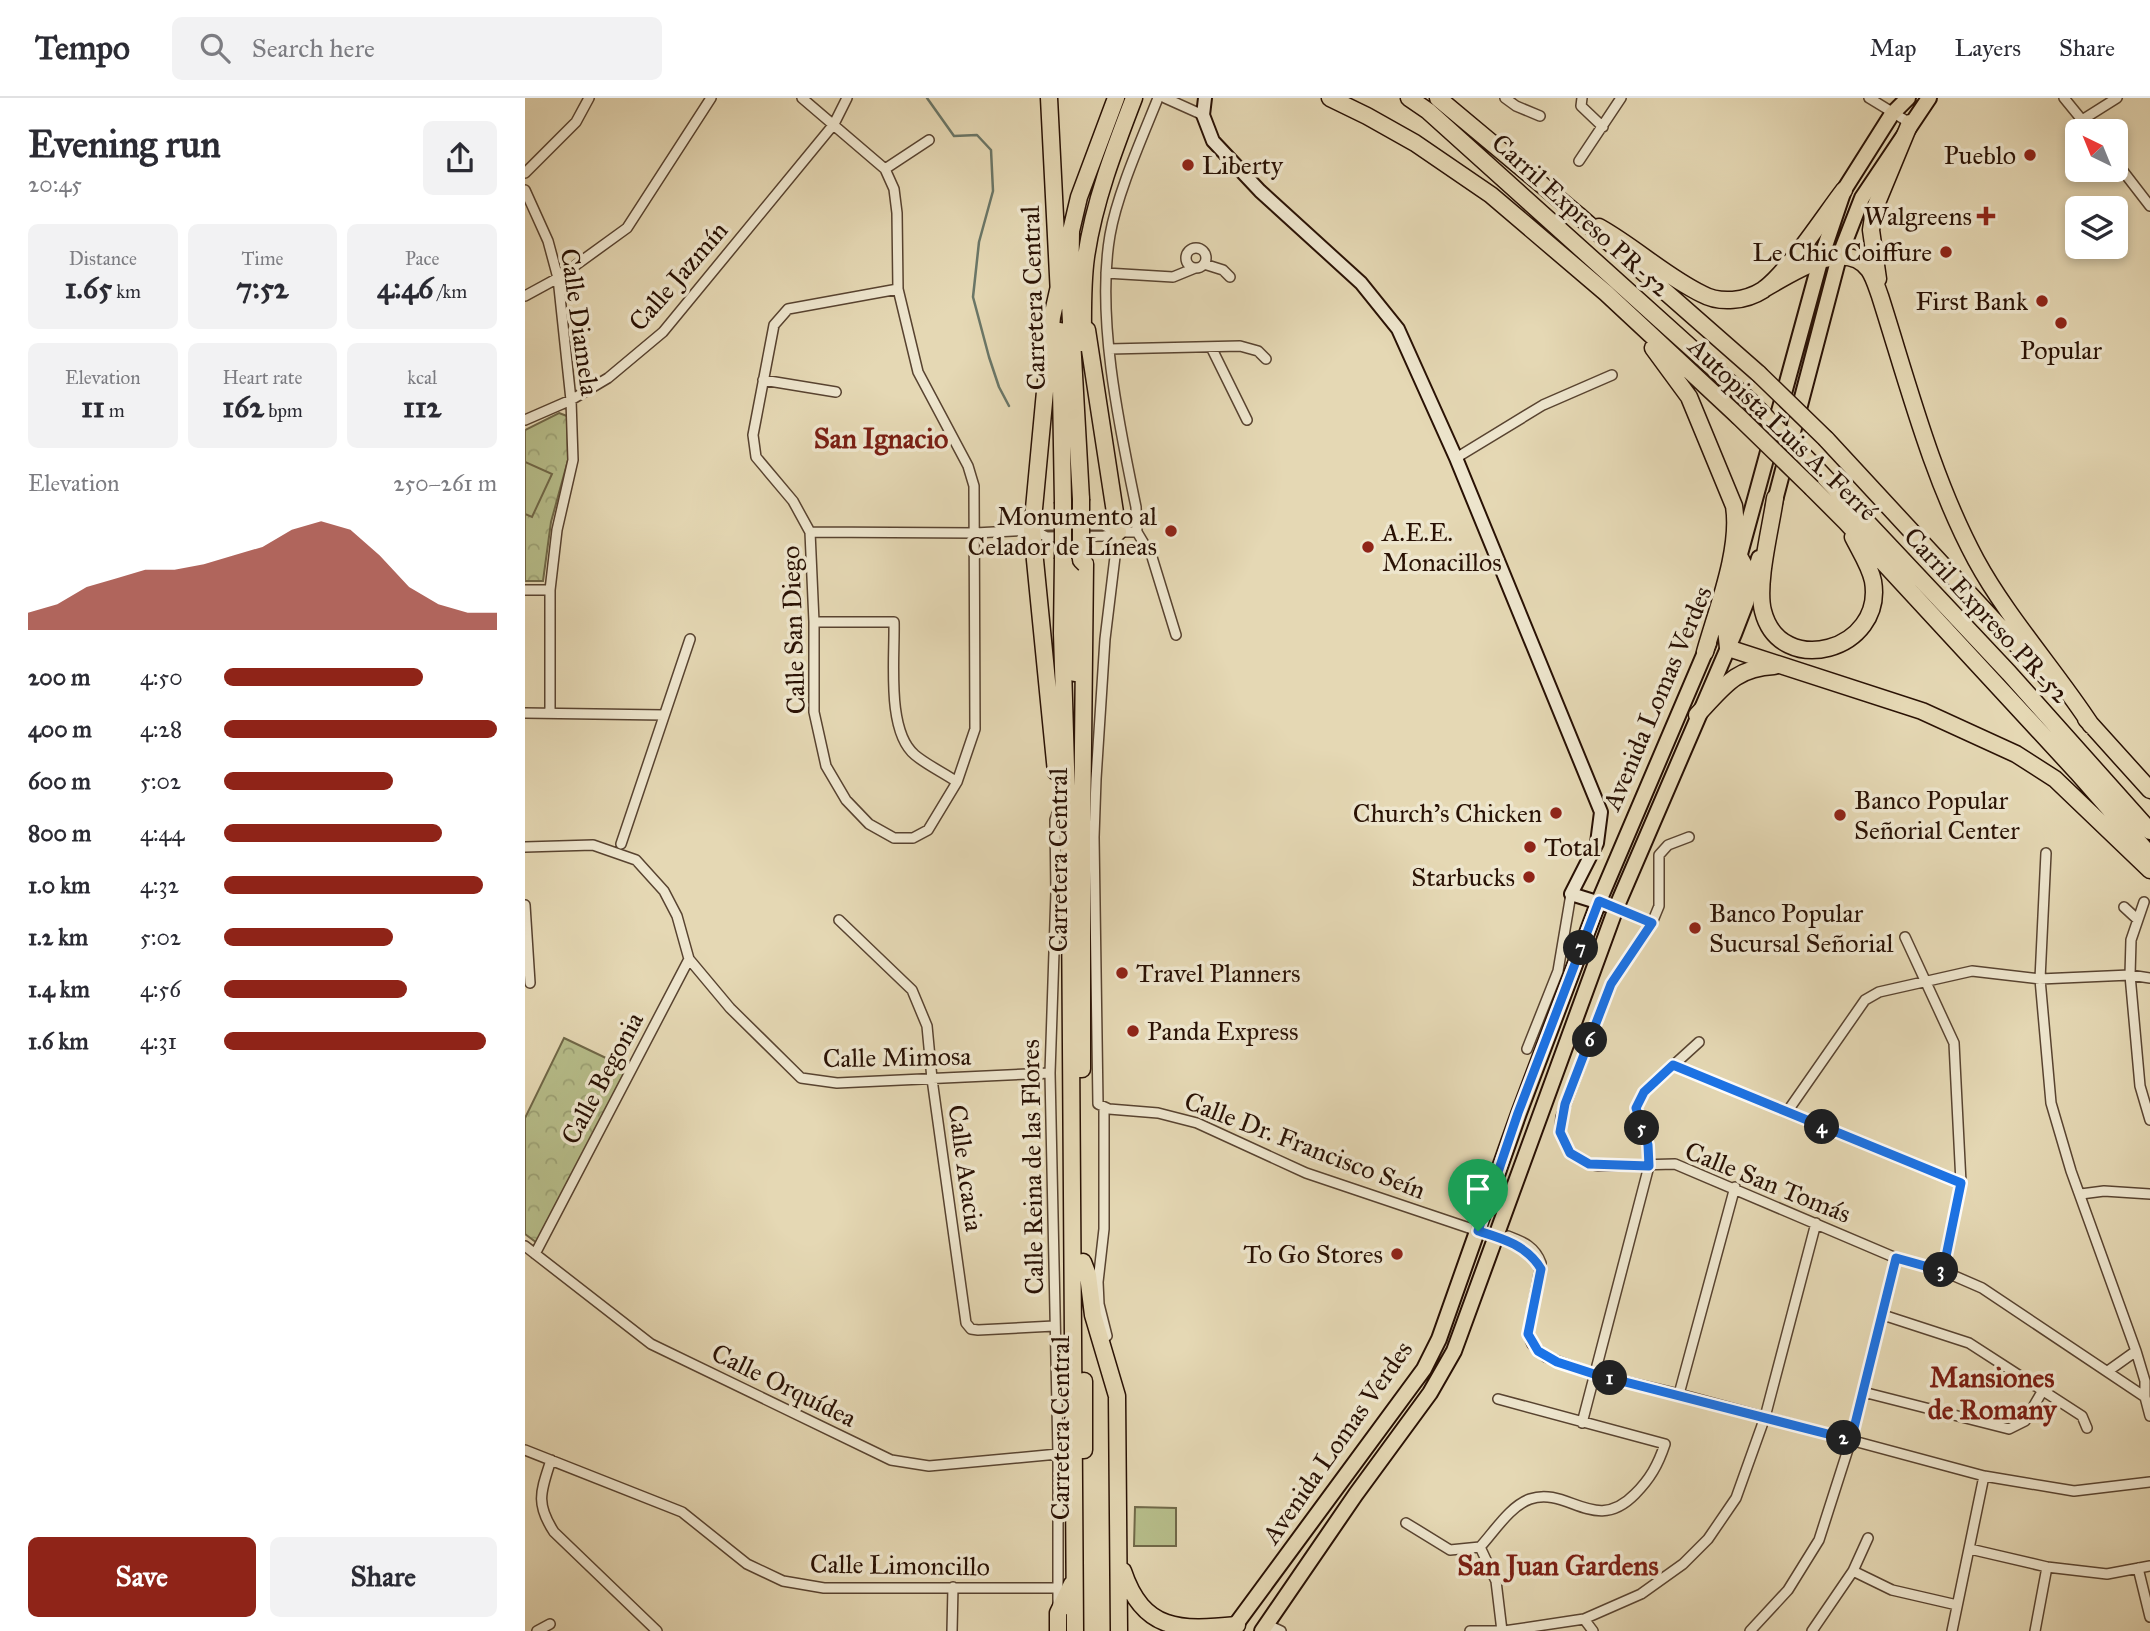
<!DOCTYPE html>
<meta charset="utf-8">
<style>
:root{--surface:#fff;--page:#f2f2f3;--text:#2b2b33;--muted:#7c7c81;--line:#e1e1e2;--accent:#8f2418}
body{margin:0;font-family:"IM FELL Great Primer",serif;background:var(--page);color:var(--text);height:100vh;display:flex;flex-direction:column;font-size:26px;white-space:nowrap}
*{box-sizing:border-box;margin:0}
p{font-size:23px;color:var(--muted)}
.icon{flex:none;width:38px;height:38px;fill:none;stroke:currentColor;stroke-width:2;stroke-linecap:round;stroke-linejoin:round}
.map{position:relative;flex:1;overflow:hidden}
.sheet{display:flex;flex-direction:column;background:var(--surface);width:525px}
.sheet>*{flex:none}
.needle{width:46px;rotate:317deg}
.tools{position:absolute;left:1540px;top:21px;display:grid;gap:14px}
.tools a{display:grid;place-items:center;width:63px;height:63px;border-radius:10px;background:var(--surface);box-shadow:0 4px 10px #0003;font-size:35px}
.pin{position:absolute;display:grid;place-items:center;width:60px;height:60px;color:#fff;margin:-72px -30px;border-radius:50% 50% 50% 0;rotate:-45deg;box-shadow:0 0 7px #0007}
.pin .icon{rotate:45deg}
.km{position:absolute;width:35px;height:35px;margin:-18px;border-radius:50%;background:#222;color:#fff;font-size:19px;line-height:35px;text-align:center}
.round{display:grid;place-items:center;flex:none;width:74px;height:74px;border-radius:10px;background:var(--page)}
.head{display:flex;align-items:center;justify-content:space-between;height:119px;padding:0 28px}
h1{font-size:38px;font-weight:800;line-height:52px}
.stats{display:grid;grid-template-columns:repeat(3,1fr);gap:10px;height:119px;padding:7px 28px}
.stats div{display:grid;align-content:center;border-radius:10px;background:var(--page);text-align:center}
.stats b{font-size:30px;font-weight:800}
.stats small{font-size:19px;font-weight:400}
.stats p{font-size:19px}
.chart{height:196px;padding:14px 28px}
.chart p{display:flex;justify-content:space-between}
.chart svg{width:100%;height:126px;margin-top:7px;fill:var(--accent);opacity:.7}
.action{display:flex;gap:14px;margin-top:auto;padding:14px 28px}
.action a{flex:1;height:80px;border-radius:10px;background:var(--accent);color:#fff;font-size:28px;font-weight:800;line-height:80px;text-align:center}
.action a+a{background:var(--page);color:var(--text)}
ul{padding:0 28px;list-style:none;font-size:23px}
li{display:grid;grid-template-columns:112px 84px 1fr;align-items:center;height:52px}
li i{height:18px;border-radius:9px;background:var(--accent)}
header{display:flex;align-items:center;gap:42px;box-sizing:border-box;height:98px;padding:0 35px;background:var(--surface);border-bottom:2px solid var(--line)}
header strong{font-size:33px}
nav{display:flex;gap:38px;margin-inline-start:auto;font-size:24px}
.search{width:490px;height:63px;background:var(--page);display:flex;align-items:center;gap:18px;box-sizing:border-box;padding:0 24px;border-radius:10px;color:var(--muted);font-size:26px}
main{display:flex;flex:1;min-height:0}
.map>svg:first-child{display:block}
.park{fill:url(#park-crowns);stroke:#706848;stroke-width:2}
.pitch{fill:#b7be8b;stroke:#706848;stroke-width:2}
.lines{fill:none;stroke-linecap:round;stroke-linejoin:round}
.stream{stroke:#6a7667;stroke-width:2.5}
.street-casing{stroke:#584330;stroke-width:12}
.secondary-casing{stroke:#291104;stroke-width:16}
.primary-casing{stroke:#291104;stroke-width:18}
.highway-casing{stroke:#291104;stroke-width:19}
.street{stroke:#eee6ce;stroke-width:9}
.secondary{stroke:#eee6ce;stroke-width:12}
.primary{stroke:#e5d8b4;stroke-width:14}
.highway{stroke:#e5d8b4;stroke-width:16}
.highway-bridge-casing{stroke:#291104;stroke-width:19;stroke-linecap:butt}
.highway-bridge{stroke:#e5d8b4;stroke-width:16}
.route-casing{stroke:#fff;stroke-width:14}
.route{stroke:#1a73e8;stroke-width:9}
.poi-dot{fill:#8f2418;stroke:#eee6ce;stroke-width:2.5}
.labels{text-anchor:middle;stroke-width:7;stroke-linejoin:round;paint-order:stroke}
.poi-label{font-size:26px;fill:#291104;stroke:#eee6ce;text-anchor:end}
.street-label{font-size:26px;fill:#291104;stroke:#eee6ce}
.neighbourhood-label{font-size:28px;font-weight:bold;fill:#7a1f14;stroke:#eee6ce}
</style>
<header>
<strong>Tempo</strong>
<div class="search"><svg class="icon" aria-label="search" viewBox="0 0 24 24"><circle cx="10" cy="10" r="6"/><path d="M15 15l6 6"/></svg>Search here</div>
<nav><a>Map</a><a>Layers</a><a>Share</a></nav>
</header>
<main>
<section class="sheet">
<div class="head"><div><h1>Evening run</h1><p>20:45</p></div><a class="round"><svg class="icon" aria-label="share" viewBox="0 0 24 24"><path d="M12 15V3M7 8l5-5 5 5M5 13v7h14v-7"/></svg></a></div>
<div class="stats">
<div><p>Distance</p><b>1.65<small> km</small></b></div>
<div><p>Time</p><b>7:52</b></div>
<div><p>Pace</p><b>4:46<small> /km</small></b></div>
</div>
<div class="stats">
<div><p>Elevation</p><b>11<small> m</small></b></div>
<div><p>Heart rate</p><b>162<small> bpm</small></b></div>
<div><p>kcal</p><b>112</b></div>
</div>
<div class="chart"><p><span>Elevation</span>250–261 m</p>
<svg viewBox="0 0 160 44" preserveAspectRatio="none"><path d="M0 44V38L10 35L20 29L30 26L40 23L50 23L60 21L70 18L80 15L90 9L100 6L110 9L120 18L130 29L140 35L150 38L160 38V44z"/></svg>
</div>
<ul>
<li><b>200 m</b>4:50<i style="width:73%"></i></li>
<li><b>400 m</b>4:28<i style="width:100%"></i></li>
<li><b>600 m</b>5:02<i style="width:62%"></i></li>
<li><b>800 m</b>4:44<i style="width:80%"></i></li>
<li><b>1.0 km</b>4:32<i style="width:95%"></i></li>
<li><b>1.2 km</b>5:02<i style="width:62%"></i></li>
<li><b>1.4 km</b>4:56<i style="width:67%"></i></li>
<li><b>1.6 km</b>4:31<i style="width:96%"></i></li>
</ul>
<div class="action"><a>Save</a><a>Share</a></div>
</section>
<div class="map">
<svg width="1625" height="1533" viewBox="0 0 1625 1533">
<defs>
<pattern id="park-crowns" width="20" height="18" patternUnits="userSpaceOnUse" patternTransform="scale(1.75)"><rect width="20" height="18" fill="#b7be8b"/><path d="M2 6a3 3 0 1 1 6 0M12 15a3 3 0 1 1 6 0" fill="none" stroke="#9da276"/></pattern>
</defs>
<rect width="100%" height="100%" fill="#e5d8b4"/>
<filter id="stains"><feTurbulence type="fractalNoise" baseFrequency=".00286" numOctaves="4"/><feColorMatrix values="0 0 0 0 .2 0 0 0 0 .09 0 0 0 0 .02 0 0 0 .5 -.17"/></filter>
<radialGradient id="worn" r=".72"><stop offset=".6" stop-color="#630" stop-opacity="0"/><stop offset="1" stop-color="#630" stop-opacity=".3"/></radialGradient>
<path class="park" d="M34 315 42 318 43 362 26 424 18 483H0V332Z
M39 940 102 970 12 1145 0 1136V1020Z"/>
<path class="pitch" d="M0 364 27 376 7 419 0 416Z
M610 1409 651 1410V1448H609Z"/>
<g class="lines">
<path class="stream" d="M402 0 429 38 452 37 466 52 468 93 454 144 448 199 464 259 474 289 484 308"/>
<defs>
<path id="street" d="M277 0 360 71 369 91 372 115 373 191 393 274 443 368 449 388 450 631 432 684 403 732 388 740H369L344 726 321 702 301 668 289 614V524L285 434 268 403 231 359 228 337 249 227 263 211 373 191
M640 0 678 17
M980 0 991 8 1015 18
M1057 0 1056 8 1078 29
M1344 0 1385 25
M1539 0 1566 33
M1557 22 1592 0
M1054 63 1096 0
M1591 64 1625 108
M360 71 404 42
M0 75 51 24 64 0
M0 92 23 143 33 180 46 302 48 362 32 432 25 492V615
M661 160a10 10 0 1 1 20 0a10 10 0 1 1-20 0Z
M679 166 698 172 705 179
M581 175 648 179 670 170
M0 198 33 180 102 130 186 0
M686 249 722 322
M584 251 715 248 733 253 741 261
M238 282 311 294
M0 322 46 302 83 280 138 234 309 26 322 0
M931 360 1018 307 1087 277
M507 432 522 439 579 438 593 434H612
M285 434 450 435 507 432 520 427H578L593 434
M593 434 580 541 571 681 569 739 573 1006 584 1011 633 1015 672 1025 781 1075 953 1133 979 1140 983 1138C999 1144 1010 1149 1016 1165L1003 1236 1007 1246 1021 1259 1069 1276 1154 1296 1459 1378 1549 1393 1625 1384
M612 434 611 409C594 327 571 219 585 137 592 96 617 40 633 0
M612 434 627 459 651 537
M0 492H25
M289 524H369C370 560 361 633 390 657 402 667 419 675 432 684
M0 615 139 617
M1164 739 1143 747 1134 757V808L1127 825 1086 886 1036 1019 1035 1034 1045 1055 1064 1066 1074 1068 1150 1066 1371 1160 1418 1173 1457 1190 1620 1299
M96 746 165 541
M0 749 68 747 111 762 139 793 152 818 164 861 205 910 276 980 312 985 525 975
M1521 755 1515 881 1526 1005 1546 1073 1611 1253 1620 1283V1299L1625 1318
M1619 804 1606 842 1605 877 1615 988 1625 1022
M0 807 5 885
M1599 809 1612 821
M1091 810 1127 825
M314 822 387 892 402 928 407 981 441 1225 446 1231 453 1232 529 1228
M1380 839 1429 945 1436 1085 1418 1173
M1002 951 1033 873 1046 796
M1148 967 1436 1085
M579 1009V1131L573 1184 574 1206 582 1238
M1262 1014 1340 902 1354 894 1447 873 1515 881 1605 877 1625 880
M1556 1096 1579 1093 1625 1096
M0 1148 126 1246 366 1362 404 1368 533 1356
M10 1156 164 861
M1358 1217 1444 1245 1557 1318 1562 1330
M1583 1273 1611 1253
M1338 1294 1484 1331 1500 1323 1518 1292
M1154 1296 1210 1089
M1057 1325 1124 1068 1123 1047 1111 1010 1119 994 1174 944
M0 1352 157 1414 222 1466 258 1483 299 1490H532
M26 1362C16 1393 10 1405 29 1434L132 1533
M881 1425 925 1452 955 1449C969 1434 985 1408 1005 1401 1043 1388 1070 1437 1110 1396 1125 1381 1133 1367 1140 1346L973 1301
M955 1449 971 1483 977 1533
M1445 1451 1522 1469 1582 1476 1625 1468
M1613 1470 1625 1519
M1328 1473 1367 1492 1432 1507
M533 1510V1356L525 975 531 794 530 722 535 707
M1059 1521 1068 1533
M743 1527 756 1533
M12 1533 25 1526
M427 1533 428 1489
M945 1533H972
M979 1533 1059 1521 1116 1496 1158 1466 1183 1441 1211 1400 1240 1319 1291 1125
M1225 1533 1263 1492 1294 1442 1326 1342 1371 1160
M1287 1533 1328 1473 1343 1440
M1427 1533 1459 1378
M1510 1533 1522 1469"/>
<path id="secondary" d="M680 0 678 17 688 43 735 93 836 185 873 231 931 360 1076 714 1072 745 1046 796 1091 810"/>
<path id="primary" d="M1248 410 1314 159 1337 100 1404 0
M1212 467 1296 160 1319 92 1367 16 1383 0
M706 1533 899 1271 914 1241 994 1015 1074 803 1184 545
M737 1533 831 1396 905 1295 929 1253 1091 810 1209 536 1221 505 1234 460"/>
<path id="highway" d="M524 0 534 197
M805 0 842 18 890 45 966 97 1081 195 1213 318
M884 0 903 13 1224 302
M913 0 1053 117 1234 276
M1074 129C1110 149 1140 178 1177 196 1195 206 1221 203 1238 192 1263 174 1299 118 1319 92
M1353 181 1346 132 1349 112 1385 25
M1239 191C1264 177 1320 138 1344 172 1349 179 1352 190 1355 198 1383 286 1407 380 1451 462 1482 519 1530 572 1566 627
M562 232 593 434
M535 233 538 404
M558 245C558 216 557 187 561 159 569 104 589 52 609 0
M1128 250 1164 299 1209 408C1216 451 1192 511 1180 554
M1301 341 1524 582
M1291 370 1484 575 1625 733
M1287 390 1321 424 1552 674 1625 757
M1250 400C1246 429 1231 486 1238 513 1255 581 1360 553 1348 483 1345 468 1335 453 1328 439
M556 401 545 206 546 133 554 99 591 0
M1214 458 1221 471 1201 531 1203 550 1397 613 1491 656 1530 681 1625 772
M538 461 537 535 545 803 550 1533
M549 461 550 575
M1172 617C1198 590 1209 570 1249 568
M1561 621 1625 692
M531 674 507 432 527 219 534 188
M557 971V739L560 466
M558 1164 563 1177 568 1217 592 1298 594 1533
M559 1283V1352
M598 1473C618 1533 655 1533 712 1527
M533 1533V1515L547 1486"/>
</defs>
<use href="#street" class="street-casing"/>
<use href="#secondary" class="secondary-casing"/>
<use href="#primary" class="primary-casing"/>
<use href="#highway" class="highway-casing"/>
<use href="#street" class="street"/>
<use href="#secondary" class="secondary"/>
<use href="#primary" class="primary"/>
<use href="#highway" class="highway"/>
<defs>
<path id="highway-bridge" d="M1234 276 1301 341
M1224 302 1291 370
M1213 318 1287 390
M556 401V462L560 466
M538 404V461"/>
</defs>
<use href="#highway-bridge" class="highway-bridge-casing"/>
<use href="#highway-bridge" class="highway-bridge"/>
</g>
<g class="lines">
<defs>
<path id="route" d="M1074 803 1127 825 1086 886 1040 1006 1035 1034 1045 1055 1064 1066 1124 1068 1123 1047 1111 1010 1119 994 1148 967 1436 1085 1418 1173 1371 1160 1326 1342 1069 1276 1032 1264 1013 1253 1003 1236 1016 1171C1002 1147 976 1140 953 1133L993 1015Z"/>
</defs>
<use href="#route" class="route-casing"/>
<use href="#route" class="route"/>
</g>
<g class="poi-dot">
<circle cx="1505" cy="57" r="7"/>
<circle cx="663" cy="67" r="7"/>
<path d="M1457.5 107.5h7v7h7v7h-7v7h-7v-7h-7v-7h7z"/>
<circle cx="1421" cy="154" r="7"/>
<circle cx="1517" cy="203" r="7"/>
<circle cx="1536" cy="225" r="7"/>
<circle cx="646" cy="433" r="7"/>
<circle cx="843" cy="449" r="7"/>
<circle cx="1031" cy="715" r="7"/>
<circle cx="1315" cy="717" r="7"/>
<circle cx="1005" cy="749" r="7"/>
<circle cx="1004" cy="779" r="7"/>
<circle cx="1170" cy="830" r="7"/>
<circle cx="597" cy="875" r="7"/>
<circle cx="608" cy="933" r="7"/>
<circle cx="872" cy="1156" r="7"/>
</g>
<g class="labels">
<g class="poi-label">
<text x="1491" y="66">Pueblo</text>
<text x="677" y="76" text-anchor="start">Liberty</text>
<text x="1447" y="127">Walgreens</text>
<text x="1407" y="163">Le Chic Coiffure</text>
<text x="1503" y="212">First Bank</text>
<text x="1536" y="261" text-anchor="middle">Popular</text>
<text x="632" y="427">Monumento al<tspan x="632" dy="30">Celador de Líneas</tspan></text>
<text x="857" y="443" text-anchor="start">A.E.E.<tspan x="857" dy="30">Monacillos</tspan></text>
<text x="1329" y="711" text-anchor="start">Banco Popular<tspan x="1329" dy="30">Señorial Center</tspan></text>
<text x="1017" y="724">Church's Chicken</text>
<text x="1019" y="758" text-anchor="start">Total</text>
<text x="990" y="788">Starbucks</text>
<text x="1184" y="824" text-anchor="start">Banco Popular<tspan x="1184" dy="30">Sucursal Señorial</tspan></text>
<text x="611" y="884" text-anchor="start">Travel Planners</text>
<text x="622" y="942" text-anchor="start">Panda Express</text>
<text x="858" y="1165">To Go Stores</text>
</g>
<g class="street-label">
<text transform="translate(1056 117) rotate(42)" y="9">Carril Expreso PR-52</text>
<text transform="translate(153 178) rotate(-49)" y="9">Calle Jazmín</text>
<text transform="translate(508 200) rotate(-92)" y="9">Carretera Central</text>
<text transform="translate(55 224) rotate(82)" y="9">Calle Diamela</text>
<text transform="translate(1258 331) rotate(44)" y="9">Autopista Luis A. Ferré</text>
<text transform="translate(1462 517) rotate(47)" y="9">Carril Expreso PR-52</text>
<text transform="translate(268 532) rotate(-92)" y="9">Calle San Diego</text>
<text transform="translate(1132 600) rotate(-67)" y="9">Avenida Lomas Verdes</text>
<text transform="translate(533 762) rotate(-90)" y="9">Carretera Central</text>
<text transform="translate(372 959) rotate(-1)" y="9">Calle Mimosa</text>
<text transform="translate(77 980) rotate(-62)" y="9">Calle Begonia</text>
<text transform="translate(780 1047) rotate(21)" y="9">Calle Dr. Francisco Seín</text>
<text transform="translate(507 1069) rotate(-91)" y="9">Calle Reina de las Flores</text>
<text transform="translate(441 1070) rotate(82)" y="9">Calle Acacia</text>
<text transform="translate(1243 1084) rotate(22)" y="9">Calle San Tomás</text>
<text transform="translate(259 1287) rotate(26)" y="9">Calle Orquídea</text>
<text transform="translate(535 1330) rotate(-90)" y="9">Carretera Central</text>
<text transform="translate(812 1344) rotate(-55)" y="9">Avenida Lomas Verdes</text>
<text transform="translate(375 1467) rotate(1)" y="9">Calle Limoncillo</text>
</g>
<g class="neighbourhood-label">
<text x="356" y="350">San Ignacio</text>
<text x="1467" y="1289">Mansiones<tspan x="1467" dy="32">de Romany</tspan></text>
<text x="1033" y="1477">San Juan Gardens</text>
</g>
</g>
<rect width="100%" height="100%" filter="url(#stains)"/>
<rect width="100%" height="100%" fill="url(#worn)"/>
</svg>
<div class="tools">
<a><svg class="needle" viewBox="-14 -14 28 28"><path d="M0-13l5 13h-10z" fill="#e53935"/><path d="M0 13l5-13h-10z" fill="#7c7c81"/></svg></a>
<a><svg class="icon" aria-label="layers" viewBox="0 0 24 24"><path d="M12 4l9 5-9 5-9-5zM3 14l9 5 9-5"/></svg></a>
</div>
<div class="pin" style="left:953px;top:1133px;background:#1e9e55"><svg class="icon" aria-label="arrive" viewBox="0 0 24 24"><path d="M6 21V4h12l-3 4 3 4H6"/></svg></div>
<b class="km" style="left:1085px;top:1280px">1</b>
<b class="km" style="left:1319px;top:1340px">2</b>
<b class="km" style="left:1416px;top:1172px">3</b>
<b class="km" style="left:1297px;top:1029px">4</b>
<b class="km" style="left:1117px;top:1030px">5</b>
<b class="km" style="left:1065px;top:942px">6</b>
<b class="km" style="left:1056px;top:850px">7</b>
</div>
</main>
